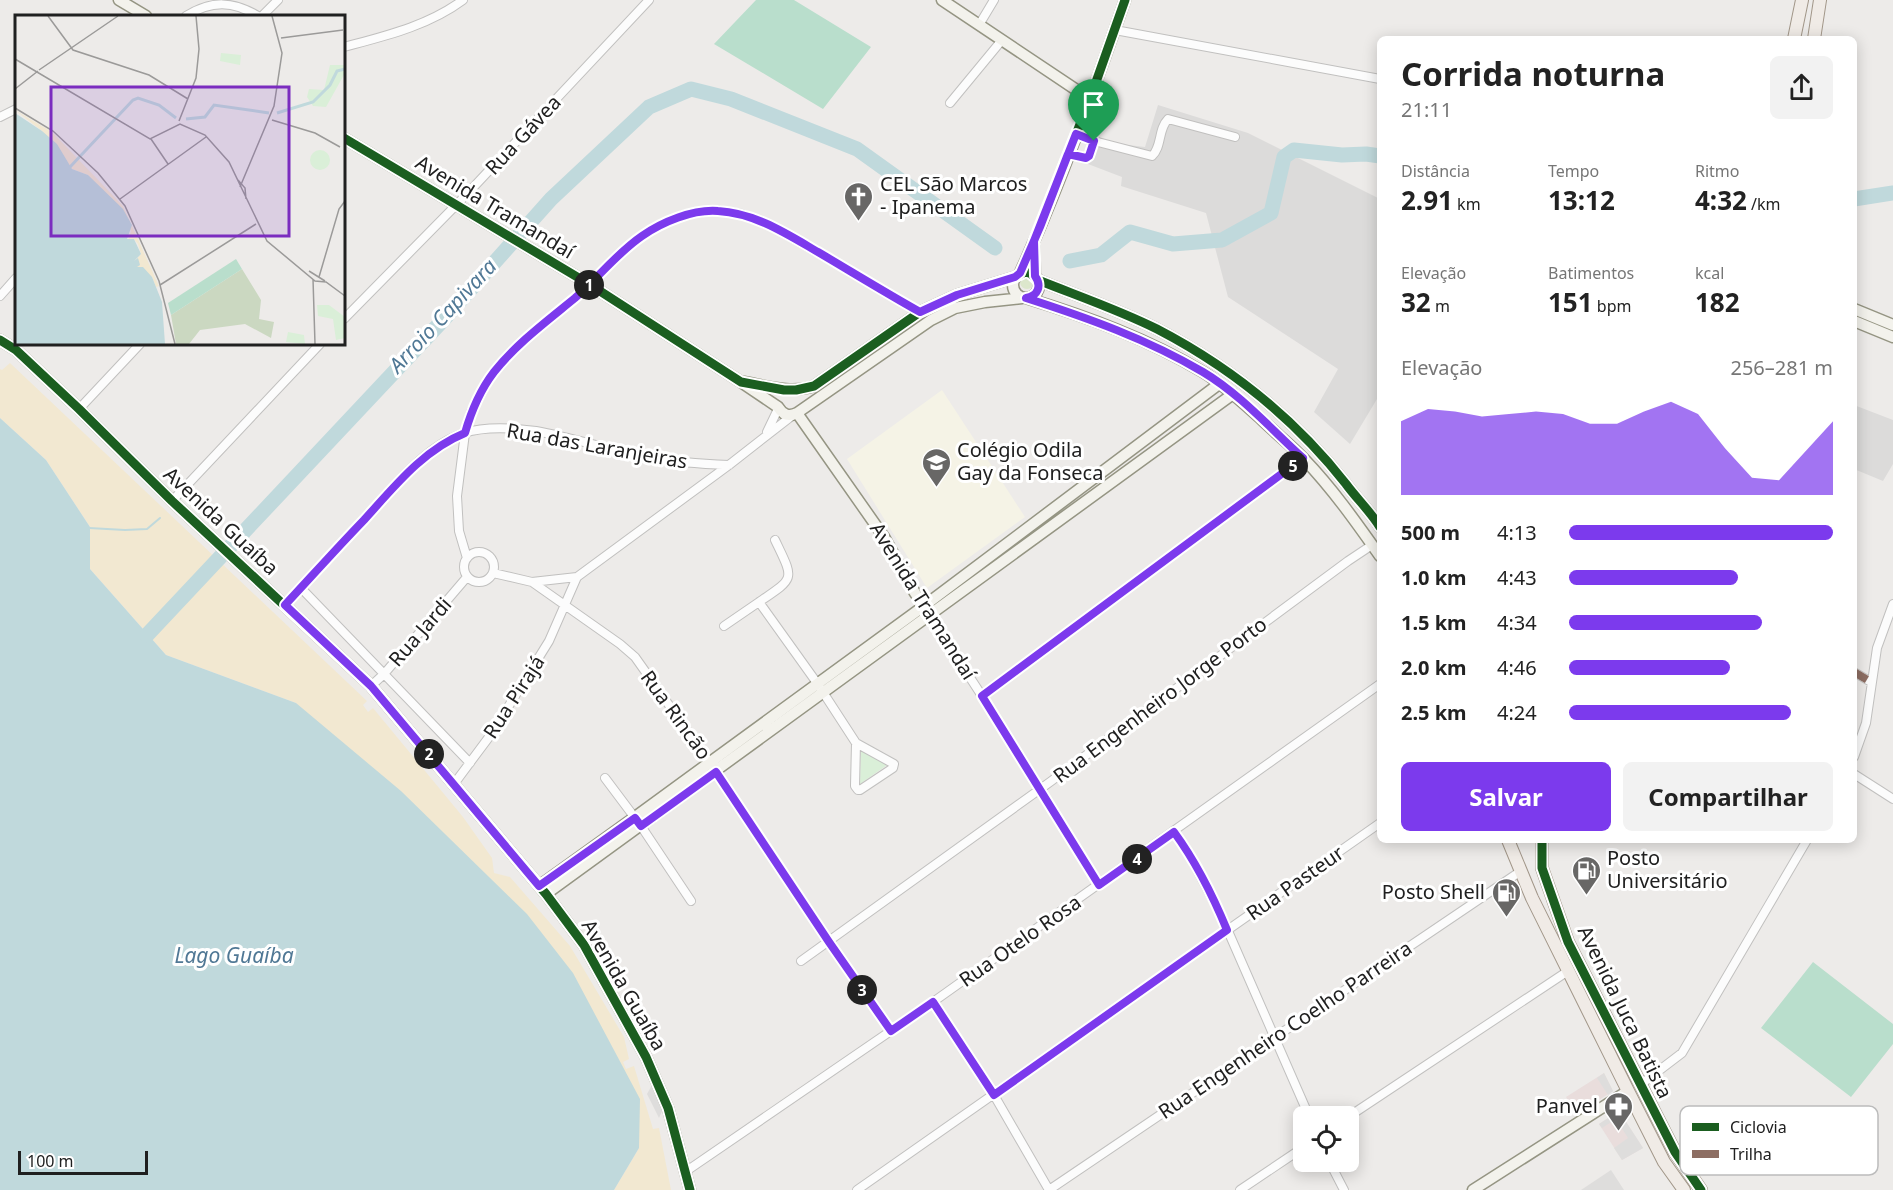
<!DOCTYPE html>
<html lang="pt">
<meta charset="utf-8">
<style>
:root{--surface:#fff;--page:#f2f2f2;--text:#222;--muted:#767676;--accent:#7c3aed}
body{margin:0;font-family:"Noto Sans",sans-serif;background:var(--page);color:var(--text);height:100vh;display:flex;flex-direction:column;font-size:22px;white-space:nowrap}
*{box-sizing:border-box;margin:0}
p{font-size:20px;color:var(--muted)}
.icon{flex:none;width:33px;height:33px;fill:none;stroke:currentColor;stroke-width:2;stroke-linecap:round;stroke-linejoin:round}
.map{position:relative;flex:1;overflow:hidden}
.side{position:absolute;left:1377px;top:36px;width:480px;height:807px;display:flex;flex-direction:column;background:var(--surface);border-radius:9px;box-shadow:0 3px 15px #0003}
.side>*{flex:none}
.tools{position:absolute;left:1293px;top:1106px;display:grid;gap:12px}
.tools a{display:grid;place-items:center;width:66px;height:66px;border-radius:9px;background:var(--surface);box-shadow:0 3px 15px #0003;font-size:30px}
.scale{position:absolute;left:18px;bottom:15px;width:130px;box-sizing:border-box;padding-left:6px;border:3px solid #202020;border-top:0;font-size:16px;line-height:21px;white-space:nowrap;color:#202020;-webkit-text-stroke:4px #fff;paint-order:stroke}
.pin{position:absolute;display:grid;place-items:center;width:51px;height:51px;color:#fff;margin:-62px -26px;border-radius:50% 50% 50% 0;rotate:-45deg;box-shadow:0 0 6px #0007}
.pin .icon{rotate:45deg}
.km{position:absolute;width:30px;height:30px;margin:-15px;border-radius:50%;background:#222;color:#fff;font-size:16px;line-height:30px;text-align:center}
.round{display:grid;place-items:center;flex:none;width:63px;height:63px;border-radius:9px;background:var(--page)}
.head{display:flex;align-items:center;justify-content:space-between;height:102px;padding:0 24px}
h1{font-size:33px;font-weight:700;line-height:45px}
.figures{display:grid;grid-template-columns:repeat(3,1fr);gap:9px;height:102px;padding:6px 24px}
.figures div{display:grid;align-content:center}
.figures b{font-size:26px;font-weight:700}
.figures small{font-size:16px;font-weight:400}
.figures p{font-size:16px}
.chart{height:168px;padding:12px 24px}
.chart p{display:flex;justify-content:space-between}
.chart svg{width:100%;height:108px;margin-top:6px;fill:var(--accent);opacity:.7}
.primary-button{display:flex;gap:12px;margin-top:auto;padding:12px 24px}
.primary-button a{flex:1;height:69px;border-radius:9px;background:var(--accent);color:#fff;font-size:24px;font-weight:700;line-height:69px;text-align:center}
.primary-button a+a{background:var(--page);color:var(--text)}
ul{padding:0 24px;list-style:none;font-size:20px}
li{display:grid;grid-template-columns:96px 72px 1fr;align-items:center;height:45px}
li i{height:15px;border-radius:8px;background:var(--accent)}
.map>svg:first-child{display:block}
.residential{fill:#dcdbda}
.commercial{fill:#e9dddc}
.education{fill:#f5f3e6}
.grass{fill:#dce7cc}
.sand{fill:#f2e8d1}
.park{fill:#daefd8}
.pitch{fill:#b9decc}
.parking{fill:#dedddc}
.water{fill:#c0d9dc}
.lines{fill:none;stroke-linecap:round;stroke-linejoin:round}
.stream{stroke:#c0d9dc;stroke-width:2}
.river{stroke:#c0d9dc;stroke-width:15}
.street-casing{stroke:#c1c0bf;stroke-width:10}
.secondary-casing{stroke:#959583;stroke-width:13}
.primary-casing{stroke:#a19688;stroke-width:14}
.street{stroke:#fcfcfc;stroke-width:8}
.secondary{stroke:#f3f2ec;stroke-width:10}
.primary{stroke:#f0ebe6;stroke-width:12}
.quiet{stroke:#8d6e63;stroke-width:8;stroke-dasharray:15 8;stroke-linecap:butt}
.cycleway-casing{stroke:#fff;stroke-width:13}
.cycleway{stroke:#1b5e20;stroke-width:9}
.route-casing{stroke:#fff;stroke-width:12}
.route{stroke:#7c3aed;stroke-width:8}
.labels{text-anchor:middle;stroke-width:6;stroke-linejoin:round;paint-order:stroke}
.street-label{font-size:20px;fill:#202020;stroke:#fff}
.poi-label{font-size:20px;fill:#202020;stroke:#fff;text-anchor:start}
.water-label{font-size:21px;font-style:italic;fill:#507895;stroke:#fff}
.inset-river{fill:none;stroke:#c0d9dc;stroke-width:3}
.inset-road{fill:none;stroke:#9b9a99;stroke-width:1.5}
.view{fill:#7b2cbf;fill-opacity:0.15;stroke:#7b2cbf;stroke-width:3}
.inset-edge{fill:none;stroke:#202020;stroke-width:3}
.key{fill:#fff;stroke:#bcbcbc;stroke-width:1.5}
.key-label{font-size:16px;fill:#202020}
</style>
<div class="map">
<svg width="1893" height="1190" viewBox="0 0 1893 1190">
<rect width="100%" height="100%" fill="#edebe9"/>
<path class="residential" d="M1158 105 1248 133 1380 199V394L1350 444 1314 412 1338 369 1228 297 1206 213 1121 186 1122 177 1088 164 1094 141 1145 147Z
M1854 405 1893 420V464L1883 481 1854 469Z"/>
<path class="commercial" d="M1604 1073 1613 1091 1577 1114 1566 1097Z
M1619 1111 1643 1148 1622 1160 1599 1124Z"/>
<path class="education" d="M942 390 1025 517 927 588 847 459Z"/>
<path class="grass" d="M1020 282a7 7 0 1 1 14 0a7 7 0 1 1-14 0Z"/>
<path class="sand" d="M10 363 367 701 363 705 368 712 373 708 463 817 492 858 494 873 510 877 570 946 624 1037 629 1059 623 1062 626 1069 634 1066 653 1129 659 1128 671 1190H614L639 1148 296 703 166 655 90 569V527L46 460 0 418V369L2 370Z"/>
<path class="park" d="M861 750 887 765 860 784Z"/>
<path class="pitch" d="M756 0H794L871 47 823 109 714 44Z
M1813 962 1893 1024V1044L1851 1097 1761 1028Z"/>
<path class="parking" d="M1604 1073 1613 1091 1608 1095 1597 1078Z
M652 1085 663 1109 659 1118 647 1094Z
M1619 1111 1643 1148 1622 1160 1614 1148 1628 1138 1616 1119 1602 1128 1599 1124Z
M1611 1170 1624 1190H1581Z"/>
<path class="water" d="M0 418 46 460 90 527V569L166 655 296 703 401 791 527 914 573 973 640 1099 639 1148 614 1190H0Z"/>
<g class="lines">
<path class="stream" d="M89 528 125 530 147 529 160 518"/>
<path class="river" d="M1854 199 1893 193
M1070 261 1101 255 1130 232 1173 244 1222 240 1271 213 1284 157 1294 150 1342 155 1366 154 1380 156
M147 635 444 319 551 199 649 107 691 89 731 99 857 149 995 248"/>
<defs>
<path id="street" d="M186 16C212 0 233 1 258 16
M262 16 278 0
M979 25 994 0
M1115 30 1380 79
M344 47C385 36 428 26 463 0
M950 103 1002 40
M0 117 16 109
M1094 141 1152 156C1162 147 1158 129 1168 119L1235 137
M1068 154 1084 158 1089 156 1094 141 1076 134
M0 296 16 278
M344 319 467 194 649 0
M79 409 140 344
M767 432 778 409
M172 501 320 344
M775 540C794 580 796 577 759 602L817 683 856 743 894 764 893 768 860 790H858L855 786 856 743
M464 567a15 15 0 1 1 30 0a15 15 0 1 1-30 0Z
M467 558 459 531 457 496 465 433 471 412 493 372 525 339 577 296 625 250 641 236 660 225 683 215 716 210 742 214 775 228 920 312
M493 573 532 582 620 644 635 657 710 763 829 942 891 1031
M532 582 577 577
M301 588 470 763
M285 605C310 578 336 550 362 522 390 491 424 446 464 433 486 426 514 428 536 431 574 438 610 450 647 457 674 462 702 464 729 465
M930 616 982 696 1099 885
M724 626 759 602
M1854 672 1871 682
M371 686 384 674 467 577
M982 696 1303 458
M1854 757 1866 723 1877 648 1893 604
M1854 774 1893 799
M605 778 641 826 691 901
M454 784 492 733 549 641 577 577 729 465 793 415
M1174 832 1185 847 1221 915 1309 1116
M801 961 1050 782 1348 561 1372 545
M933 1002 994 1095 1049 1190
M1640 1085 1682 1053 1807 840
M1348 1117 1568 971
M1329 1161 1344 1190
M685 1172 933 1002 1380 684
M857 1190 1380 823
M1049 1190 1521 871
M1240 1190 1304 1147"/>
<path id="secondary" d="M119 0 146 16
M942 0 1090 99
M344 138 589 284 741 382 778 407C783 415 789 417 797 413L931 320 955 308 985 302 1022 298
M1034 246 1035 276
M1013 285a13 13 0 1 1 26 0a13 13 0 1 1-26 0Z
M1020 273C1060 185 1093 92 1125 0
M1038 280C1078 296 1119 310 1157 329 1230 367 1295 419 1346 484 1357 499 1370 511 1380 527
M1026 298C1088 317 1148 339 1203 372 1224 385 1242 402 1260 418 1274 432 1290 444 1304 459 1332 488 1356 522 1380 556
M1854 309 1893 325
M1854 321 1893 337
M0 340 16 350 79 409 172 501 371 686 546 894 584 945 646 1057 668 1108 690 1190
M744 382C767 386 792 394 814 386L920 312 957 295 1015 277
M797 413 884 537 915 593 927 611
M539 886 635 817 924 606 1219 384
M546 894 1233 394
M1473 1190 1628 1091"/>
<path id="primary" d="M1794 39 1802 0
M1814 39 1820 0
M1508 840 1532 898 1628 1091 1664 1162 1684 1190
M1542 840V868L1568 942 1675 1152 1701 1190"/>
</defs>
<use href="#street" class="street-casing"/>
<use href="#secondary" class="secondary-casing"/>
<use href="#primary" class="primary-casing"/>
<use href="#street" class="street"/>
<use href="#secondary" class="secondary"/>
<use href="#primary" class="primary"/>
<path class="quiet" d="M1854 672 1871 682"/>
<defs>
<path id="cycleway" d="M344 138 589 284 741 382 784 390H796L814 386 920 312 957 295 1015 277 1025 272 1030 273 1038 280C1078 296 1119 310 1157 329 1230 367 1295 419 1346 484 1357 499 1370 511 1380 527
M1035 276 1034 241 1090 99 1125 0
M0 340 16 350 79 409 172 501 371 686 546 894 584 945 646 1057 668 1108 690 1190
M1542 840V868L1568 942 1675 1152 1701 1190"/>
</defs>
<use href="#cycleway" class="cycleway-casing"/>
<use href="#cycleway" class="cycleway"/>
</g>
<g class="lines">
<defs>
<path id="route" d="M1094 141 1089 156 1086 158 1068 154 1040 227 1020 273 1015 277 957 295 920 312C886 293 852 272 818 252 787 234 755 213 718 211 693 209 662 222 642 236 617 253 598 278 575 298 547 321 517 343 494 372 481 389 471 412 465 433 423 450 394 487 364 520 337 548 311 577 285 605L371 686 539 886 635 818 641 826 716 772 829 942 891 1031 933 1002 994 1095 1227 930C1213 896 1196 862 1174 832L1099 885 982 696 1303 458C1271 429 1240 394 1203 372 1147 339 1088 318 1026 298 1038 296 1042 286 1035 276L1034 241 1076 134 1094 141"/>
</defs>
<use href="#route" class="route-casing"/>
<use href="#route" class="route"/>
</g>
<defs>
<symbol id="church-pin" viewBox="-11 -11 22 30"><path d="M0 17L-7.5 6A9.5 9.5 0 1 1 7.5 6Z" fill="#686766" stroke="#fff"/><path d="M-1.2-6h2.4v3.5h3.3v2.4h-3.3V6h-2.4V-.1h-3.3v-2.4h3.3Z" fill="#fff"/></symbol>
<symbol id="school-pin" viewBox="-11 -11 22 30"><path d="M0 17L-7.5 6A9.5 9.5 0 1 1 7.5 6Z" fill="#686766" stroke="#fff"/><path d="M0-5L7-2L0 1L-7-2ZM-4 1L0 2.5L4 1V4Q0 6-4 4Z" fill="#fff"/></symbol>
<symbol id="fuel-pin" viewBox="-11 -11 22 30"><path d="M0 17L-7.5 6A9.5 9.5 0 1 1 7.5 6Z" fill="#686766" stroke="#fff"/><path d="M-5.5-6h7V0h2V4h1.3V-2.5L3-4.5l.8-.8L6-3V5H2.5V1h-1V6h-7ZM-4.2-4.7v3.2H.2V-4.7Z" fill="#fff"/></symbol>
<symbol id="pharmacy-pin" viewBox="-11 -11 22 30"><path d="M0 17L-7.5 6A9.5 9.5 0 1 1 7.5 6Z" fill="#686766" stroke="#fff"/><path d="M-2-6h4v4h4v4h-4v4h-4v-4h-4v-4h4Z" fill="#fff"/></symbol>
</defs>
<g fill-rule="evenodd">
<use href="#church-pin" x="842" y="180" width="33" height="45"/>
<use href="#school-pin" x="920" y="446" width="33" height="45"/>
<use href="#fuel-pin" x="1570" y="854" width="33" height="45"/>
<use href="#fuel-pin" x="1490" y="876" width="33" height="45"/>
<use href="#pharmacy-pin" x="1602" y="1090" width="33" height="45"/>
</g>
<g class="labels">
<g class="street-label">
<text transform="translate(523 135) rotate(-47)" y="7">Rua Gávea</text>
<text transform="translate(495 207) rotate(31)" y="7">Avenida Tramandaí</text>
<text transform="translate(597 446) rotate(10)" y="7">Rua das Laranjeiras</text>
<text transform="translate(221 521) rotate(43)" y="7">Avenida Guaíba</text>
<text transform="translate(923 601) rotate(58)" y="7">Avenida Tramandaí</text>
<text transform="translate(420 632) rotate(-49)" y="7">Rua Jardi</text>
<text transform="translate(514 697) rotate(-57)" y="7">Rua Pirajá</text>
<text transform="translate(1160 700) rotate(-37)" y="7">Rua Engenheiro Jorge Porto</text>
<text transform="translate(676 715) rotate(54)" y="7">Rua Rincão</text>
<text transform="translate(1295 883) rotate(-35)" y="7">Rua Pasteur</text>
<text transform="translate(1020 941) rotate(-35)" y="7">Rua Otelo Rosa</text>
<text transform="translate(624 985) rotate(60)" y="7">Avenida Guaíba</text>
<text transform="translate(1625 1012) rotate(64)" y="7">Avenida Juca Batista</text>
<text transform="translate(1285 1030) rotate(-34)" y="7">Rua Engenheiro Coelho Parreira</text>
</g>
<g class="poi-label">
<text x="880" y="191">CEL São Marcos<tspan x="880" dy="23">- Ipanema</tspan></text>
<text x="957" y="457">Colégio Odila<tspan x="957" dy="23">Gay da Fonseca</tspan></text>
<text x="1607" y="865">Posto<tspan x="1607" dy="23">Universitário</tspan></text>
<text x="1485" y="899" text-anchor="end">Posto Shell</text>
<text x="1598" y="1113" text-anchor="end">Panvel</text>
</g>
<g class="water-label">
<text transform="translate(443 316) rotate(-47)" y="7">Arroio Capivara</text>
<text x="234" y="963">Lago Guaíba</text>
</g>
</g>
<g transform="translate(15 15)">
<rect width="330" height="330" fill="#edebe9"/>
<path d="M227 254 246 285 244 304 259 307 256 323 230 309 185 315 174 329H161L156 300Z" fill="#cbd8c1"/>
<path d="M0 95 37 117 108 191 144 271 141 272 137 262 117 249 126 239 123 229 119 224 113 226 116 216 73 160 57 154 27 116Z" fill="#f2e8d1"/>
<path d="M206 38 226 40 225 50 205 46ZM315 50H330V58L311 92 298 91 292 82 294 74 309 75ZM295 145a10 10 0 1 1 20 0a10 10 0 1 1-20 0ZM302 290H314L330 302V323L321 325 318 304 303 301ZM273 317 289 320 290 329 271 327Z" fill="#daefd8"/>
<path d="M221 244 227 254 156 300 153 288Z" fill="#b9decc"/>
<path d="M0 98 27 116 42 129 57 154 73 160 108 194 117 210 112 224H119L126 239 119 246 123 243 125 250 122 252H128L137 262 147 287 150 329H0Z" fill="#c0d9dc"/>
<path class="inset-river" d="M262 98 298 87 315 70 322 56 330 54M171 104 190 102 199 90 254 98M55 152 118 85 123 83 144 90 161 103"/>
<path class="inset-road" d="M33 1 58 35 134 60 173 84M266 23 328 15M0 44 135 124 165 109 190 120 214 147 252 226 300 266 311 267 330 281M24 55 103 1M0 74 23 56M0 93 38 116 83 158 110 191 144 266 160 329M257 105 300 118 325 132M164 106 181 63 184 34 181 1M136 124 153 149M223 165 230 173 231 184M225 172 259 91 267 38 257 1M105 184 191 122M294 256 310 266M304 262 324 194 330 186M298 264 300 329M145 270 241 209"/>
<path class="view" d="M36 72H274V221H36Z"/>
<rect width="330" height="330" class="inset-edge"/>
</g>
<rect x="1680" y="1106" width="198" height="69" rx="9" class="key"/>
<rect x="1692" y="1123" width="27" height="8" fill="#1b5e20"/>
<rect x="1692" y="1150" width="27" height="8" fill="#8d6e63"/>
<g class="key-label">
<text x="1730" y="1133">Ciclovia</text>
<text x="1730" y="1160">Trilha</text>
</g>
</svg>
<div class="tools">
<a><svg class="icon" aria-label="locate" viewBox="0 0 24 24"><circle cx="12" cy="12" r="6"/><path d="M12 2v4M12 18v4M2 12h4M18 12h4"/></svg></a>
</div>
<div class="scale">100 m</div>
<div class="pin" style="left:1094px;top:141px;background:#1e9e55"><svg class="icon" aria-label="arrive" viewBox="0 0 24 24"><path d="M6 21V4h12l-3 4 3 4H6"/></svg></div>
<b class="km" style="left:589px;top:285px">1</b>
<b class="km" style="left:429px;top:754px">2</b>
<b class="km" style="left:862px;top:990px">3</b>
<b class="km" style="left:1137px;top:859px">4</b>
<b class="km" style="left:1293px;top:466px">5</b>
<section class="side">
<div class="head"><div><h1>Corrida noturna</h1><p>21:11</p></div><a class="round"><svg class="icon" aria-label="share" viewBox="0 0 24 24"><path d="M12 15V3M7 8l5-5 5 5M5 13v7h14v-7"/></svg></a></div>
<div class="figures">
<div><p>Distância</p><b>2.91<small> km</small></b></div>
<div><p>Tempo</p><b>13:12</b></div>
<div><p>Ritmo</p><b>4:32<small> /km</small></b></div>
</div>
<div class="figures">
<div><p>Elevação</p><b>32<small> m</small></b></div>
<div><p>Batimentos</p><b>151<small> bpm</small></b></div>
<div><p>kcal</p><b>182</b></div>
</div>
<div class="chart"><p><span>Elevação</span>256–281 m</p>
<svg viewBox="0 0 160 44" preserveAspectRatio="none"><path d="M0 44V14L10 9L20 10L30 12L40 11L50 10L60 11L70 15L80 15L90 10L100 6L110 11L120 25L130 37L140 38L150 26L160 14V44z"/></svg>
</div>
<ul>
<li><b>500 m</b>4:13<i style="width:100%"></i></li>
<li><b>1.0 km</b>4:43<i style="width:64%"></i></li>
<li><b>1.5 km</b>4:34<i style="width:73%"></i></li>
<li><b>2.0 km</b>4:46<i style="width:61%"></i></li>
<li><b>2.5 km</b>4:24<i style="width:84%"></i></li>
</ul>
<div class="primary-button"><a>Salvar</a><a>Compartilhar</a></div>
</section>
</div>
